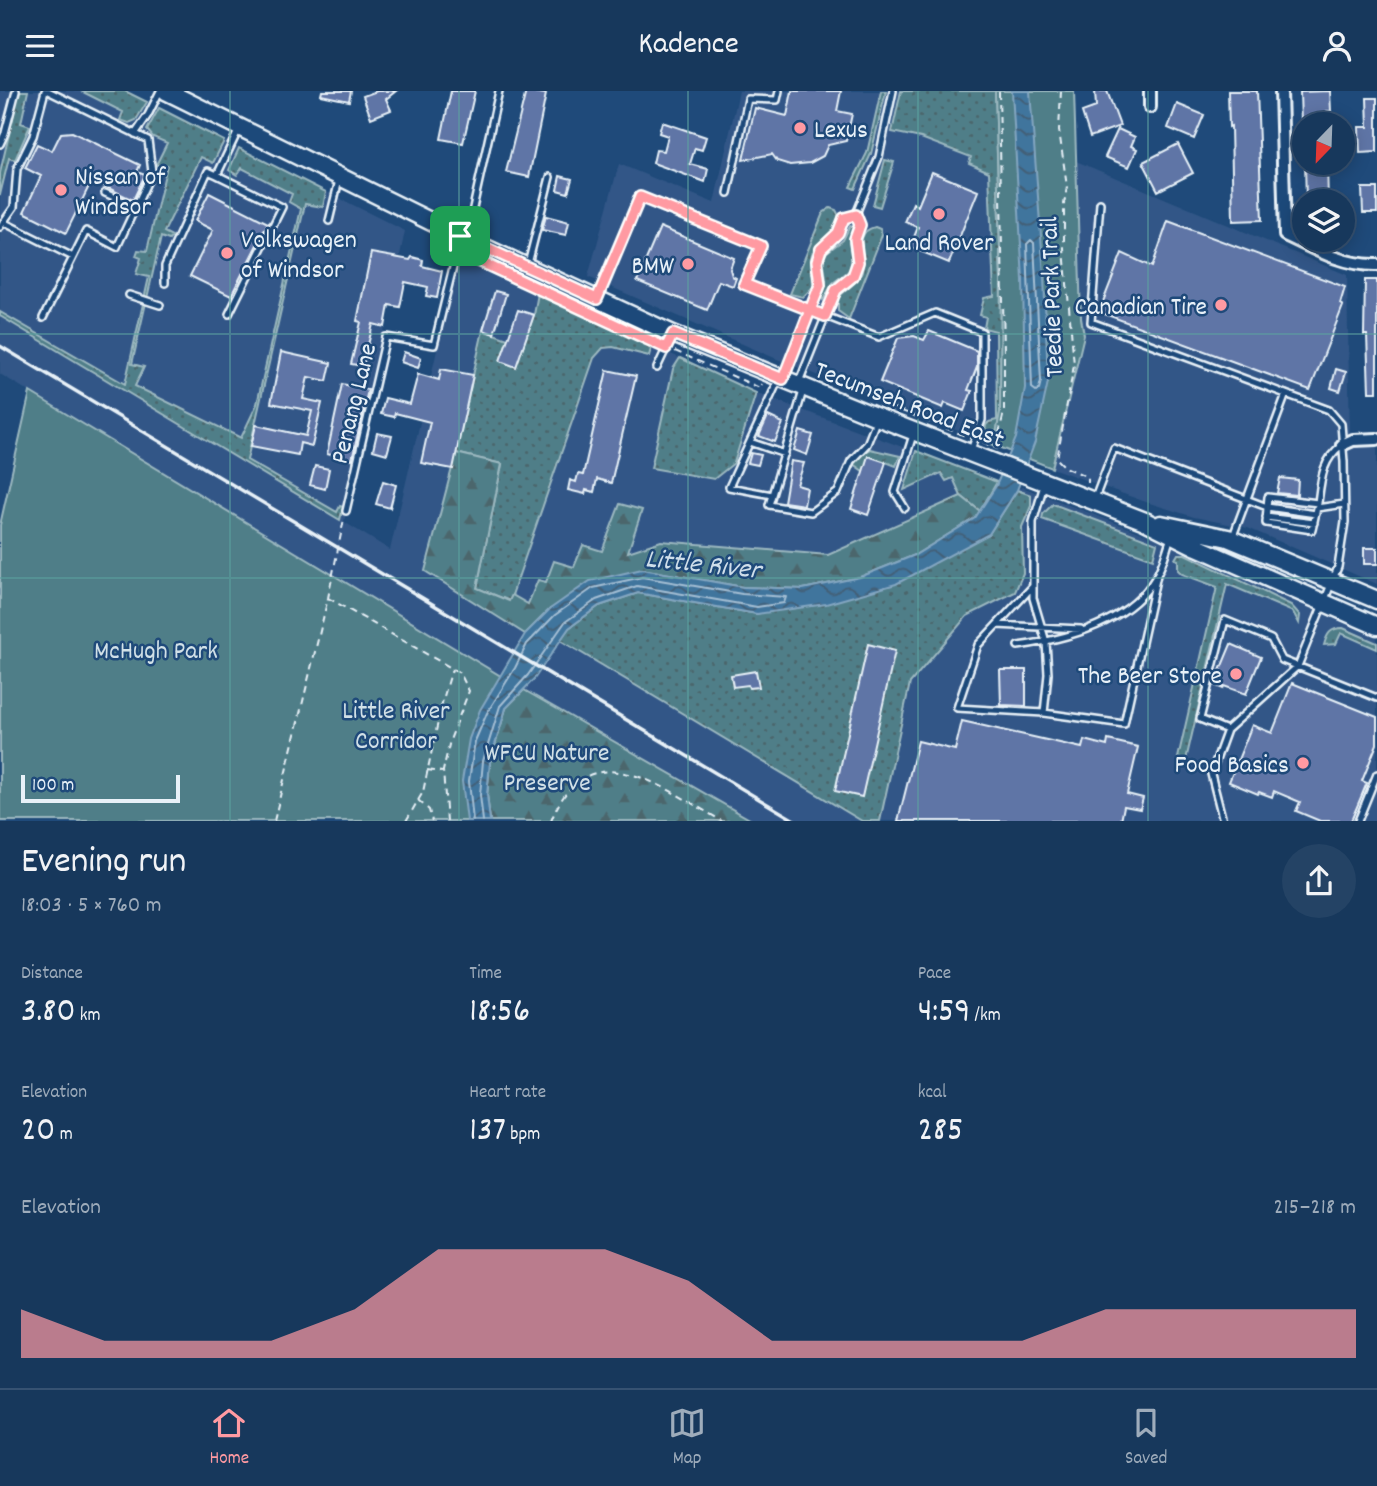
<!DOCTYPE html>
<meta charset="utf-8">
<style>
:root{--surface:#17385c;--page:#244365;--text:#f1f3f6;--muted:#9eacbb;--line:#365272;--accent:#ff9aa2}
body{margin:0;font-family:Dekko,sans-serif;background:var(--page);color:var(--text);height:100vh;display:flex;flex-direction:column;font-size:26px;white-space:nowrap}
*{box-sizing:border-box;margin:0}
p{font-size:23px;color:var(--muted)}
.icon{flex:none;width:38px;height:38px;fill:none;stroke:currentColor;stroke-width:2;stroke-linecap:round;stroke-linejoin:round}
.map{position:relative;height:730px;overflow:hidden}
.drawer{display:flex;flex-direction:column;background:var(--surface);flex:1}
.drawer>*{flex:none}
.needle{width:46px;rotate:203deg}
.buttons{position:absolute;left:1292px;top:21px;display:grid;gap:14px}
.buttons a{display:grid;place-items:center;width:63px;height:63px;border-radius:50%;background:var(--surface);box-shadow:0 4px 18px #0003,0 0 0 2px var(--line);font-size:35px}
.scale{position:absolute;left:21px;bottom:18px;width:159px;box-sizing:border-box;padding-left:7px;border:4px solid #e8f1f8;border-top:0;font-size:19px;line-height:24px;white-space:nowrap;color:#e8f1f8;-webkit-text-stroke:5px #1f4a7a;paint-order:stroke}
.pin{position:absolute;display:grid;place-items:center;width:60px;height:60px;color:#fff;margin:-30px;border-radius:14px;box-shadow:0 4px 10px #0006}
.round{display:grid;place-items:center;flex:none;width:74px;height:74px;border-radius:37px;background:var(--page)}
.summary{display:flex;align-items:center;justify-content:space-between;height:119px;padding:0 21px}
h1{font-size:38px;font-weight:600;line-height:52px}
.figures{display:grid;grid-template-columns:repeat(3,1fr);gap:10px;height:119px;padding:7px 21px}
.figures div{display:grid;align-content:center}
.figures b{font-size:35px;font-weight:600}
.figures small{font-size:19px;font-weight:400}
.figures p{font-size:19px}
.chart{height:196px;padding:14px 21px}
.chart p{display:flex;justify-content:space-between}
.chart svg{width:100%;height:126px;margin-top:7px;fill:var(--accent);opacity:.7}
header{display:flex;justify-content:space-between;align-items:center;height:91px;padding:0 21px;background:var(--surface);font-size:32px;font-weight:600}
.tabs{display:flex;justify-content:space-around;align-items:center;height:98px;border-top:2px solid var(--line);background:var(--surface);font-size:19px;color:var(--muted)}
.tabs a{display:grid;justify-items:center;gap:4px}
.tabs .current{color:var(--accent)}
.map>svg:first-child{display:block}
.built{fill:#325787}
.grass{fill:url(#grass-dots);stroke:#9cb8c0;stroke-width:2}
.forest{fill:url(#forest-firs);stroke:#9cb8c0;stroke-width:2}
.park{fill:#507e88;stroke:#9cb8c0;stroke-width:2}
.water{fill:url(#water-waves);stroke:#83a6c1;stroke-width:2}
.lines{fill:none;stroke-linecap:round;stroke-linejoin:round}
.shore{stroke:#a5bfd4;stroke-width:2}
.building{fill:#5f75a6;stroke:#e8f1f8;stroke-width:2}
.lane-casing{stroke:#e8f1f8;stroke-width:10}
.street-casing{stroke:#e8f1f8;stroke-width:16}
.secondary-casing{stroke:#e8f1f8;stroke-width:21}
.path{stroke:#e8f1f8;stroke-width:2;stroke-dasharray:7 5;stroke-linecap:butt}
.lane{stroke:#1f4a7a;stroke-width:5}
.street{stroke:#1f4a7a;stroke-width:10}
.secondary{stroke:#1f4a7a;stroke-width:16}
.rail{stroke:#e8f1f8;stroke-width:3.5}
.route-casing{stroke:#fff;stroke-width:14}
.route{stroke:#ff9aa2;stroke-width:9}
.grid{fill:none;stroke:#5ba19e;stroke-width:2;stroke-opacity:0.55}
.poi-dot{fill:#ff9aa2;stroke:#1f4a7a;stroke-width:2.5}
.labels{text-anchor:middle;stroke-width:5;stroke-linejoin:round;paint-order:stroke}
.poi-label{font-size:26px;fill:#e8f1f8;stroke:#1f4a7a;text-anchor:end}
.street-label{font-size:26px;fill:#e8f1f8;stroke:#1f4a7a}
.park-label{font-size:26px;fill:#d1e0e7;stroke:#1f4a7a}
.water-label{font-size:28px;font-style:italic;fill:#cfdeea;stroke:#1f4a7a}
</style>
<header><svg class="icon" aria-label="menu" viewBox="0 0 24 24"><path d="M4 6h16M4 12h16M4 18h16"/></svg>Kadence<svg class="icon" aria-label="person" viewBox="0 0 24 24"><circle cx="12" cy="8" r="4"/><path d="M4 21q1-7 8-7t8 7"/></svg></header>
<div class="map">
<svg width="1377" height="730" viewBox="0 0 1377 730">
<defs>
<pattern id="grass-dots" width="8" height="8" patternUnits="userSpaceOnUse" patternTransform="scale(1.75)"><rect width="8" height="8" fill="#507e88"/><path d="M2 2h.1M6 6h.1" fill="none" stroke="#4c666c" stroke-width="1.8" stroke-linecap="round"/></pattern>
<pattern id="forest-firs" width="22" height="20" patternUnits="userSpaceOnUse" patternTransform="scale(1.75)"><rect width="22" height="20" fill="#507e88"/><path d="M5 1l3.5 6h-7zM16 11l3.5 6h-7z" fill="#4c666c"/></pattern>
<pattern id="water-waves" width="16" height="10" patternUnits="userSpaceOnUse" patternTransform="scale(1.75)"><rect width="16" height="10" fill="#40749d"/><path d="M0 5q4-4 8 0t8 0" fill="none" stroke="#435e74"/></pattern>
</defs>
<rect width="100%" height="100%" fill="#1f4a7a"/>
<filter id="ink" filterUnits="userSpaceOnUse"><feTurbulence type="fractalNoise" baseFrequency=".0143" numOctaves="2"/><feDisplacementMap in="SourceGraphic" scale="14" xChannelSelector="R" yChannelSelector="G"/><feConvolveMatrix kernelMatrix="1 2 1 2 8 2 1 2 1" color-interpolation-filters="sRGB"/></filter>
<g filter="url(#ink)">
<path class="built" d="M0 0H125L405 140 344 431 390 459 459 166 756 302 997 391 975 427 915 464 860 486 803 498 743 496 642 478 590 490 550 518 526 542 550 562 569 537 599 515 638 502 757 523 826 513 896 493 989 443 1017 399 1022 396 1155 447 1377 547V730H490L487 704 490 671 506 617 523 599 0 283Z
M739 0H995L1000 322 994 354 777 268 588 186 619 73 714 112Z
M1076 70 1347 184 1350 352 1377 357V493L1248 437 1194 426 1143 410 1052 377 1084 244 1081 227Z"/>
<path class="grass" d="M19 0H28L21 32 30 35 15 69 9 67 0 104V82Z
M81 0H125L147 11 136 29 129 32 120 29 123 21Z
M881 0H886L871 63 855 98 850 96 867 62Z
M901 0H995L1001 189 1000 322 994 354 984 350 986 334 989 331 997 329 996 240 984 237 986 226 980 224 984 207 994 205 989 81 969 72 971 66 921 47 892 41Z
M159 17 224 50 213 72 201 66 164 141 172 145 169 149 161 146 132 273 144 276 135 295 241 347 257 313 301 118 289 111 292 103 242 77 237 84 229 79 239 57 326 101 323 116 305 113 247 369 337 421 340 415 343 416 340 429 0 225V221L125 293 149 186 136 183 141 167 136 165 138 159 147 160 167 74H156L167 52 153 46 147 39Z
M885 69 894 71 880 116 873 114Z
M830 117 836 119C850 141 818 146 812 163 809 173 814 185 813 196L803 206 790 203 823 122Z
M850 135 853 136 849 152 852 167 850 179 833 192 823 209 821 206 826 190 823 167 827 161 843 149Z
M875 136 880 138 882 144 849 228 838 220V207C845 198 856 194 861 183 869 167 850 142 875 136Z
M538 202 652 254 649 265 613 256 603 257 594 267 510 510 477 497 502 373 456 362 483 239 508 248 500 270 516 275 534 224Z
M680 267 756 302 734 372 714 388 651 377 673 278Z
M870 358 900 365 896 375 886 371 863 380 853 373 860 363Z
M916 360 997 391 980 420 961 405 953 387 946 390 941 382 904 399Z
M1017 399 1031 404V415L1022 436 1023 482 1015 501 967 525 910 592 880 730H862L560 549 569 537 599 515 638 502 757 523 989 443Z
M1053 413 1157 452 1153 468 1042 428 1043 423Z
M1178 463H1185L1291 514 1300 524 1299 532 1293 521 1227 493 1186 669 1178 667 1217 496 1182 483 1178 479V469L1175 468Z
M1343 537 1377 552V558L1341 542 1336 553 1324 554C1327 543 1330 537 1343 537Z"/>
<path class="forest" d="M456 362 502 373 477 497 509 510 512 504 528 513 538 489 546 491 554 470 574 476 583 454 602 460 620 413 642 419 628 461 661 450 828 464 961 405 980 420 975 427 915 464 860 486 803 498 743 496 642 478 550 518 525 543 425 480Z
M524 599 753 730H490L487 704 490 671 506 617Z"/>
<path class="park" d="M995 0H1074L1081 227 1084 244 1052 377 994 354 1000 322 1001 189Z
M30 301 524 599 506 617 490 671 487 704 490 730H0V434Z"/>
<path class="water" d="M1012 0H1030L1044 185 1048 291 1035 351 1017 399 989 443 896 493 826 513 757 523 638 502 599 515 569 537 534 588 506 617 490 671 487 704 490 730H467L462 690 469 648 480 619 525 543 550 518 590 490 642 478 743 496 803 498 860 486 915 464 975 427 996 395 1016 347 1025 297 1023 189Z"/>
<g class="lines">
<path class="shore" d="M1031 149 1034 152 1041 290 1039 298 1036 300 1032 297 1027 153Z
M473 730 469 690 475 650 487 622 515 577 527 553 555 524 593 497 642 486 742 503 786 506 784 512 757 516 637 495 596 509 565 531 528 584 500 615 483 670 480 704 483 730"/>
</g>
<path class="building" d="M322 0H351L349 10 321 4Z
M377 0H396L386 8 391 19 371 27 363 5Z
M451 0H475L463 52 441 48Z
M526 0 546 3 529 86 506 81Z
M792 0H841L837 20 852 23 846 50 828 54 823 65 810 72 790 74 777 70 772 63 743 69 755 17 787 25Z
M1095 0H1107L1120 35 1090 46 1082 21 1096 16Z
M1228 0H1257L1262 129 1233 130 1231 35 1229 36Z
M1330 0 1331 20H1327V33H1303L1304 30 1301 31 1300 1Z
M1367 7H1377V61L1360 62 1359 36H1368Z
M1177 13 1204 24 1194 48 1168 37Z
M662 31 706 46 702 59 695 57 690 73 708 78 705 91 653 72 656 59 664 60 668 45 659 42Z
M1118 38 1135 46 1131 55 1137 58 1129 76 1105 66Z
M72 41 140 74 137 81 145 84 133 109 92 89 66 142 24 121 41 85 25 77 37 53 52 60 61 42Z
M1178 53 1193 82 1158 100 1143 71Z
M1305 72H1327L1328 110H1306Z
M932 81 978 100 949 172 910 156 918 136 905 131 913 112 918 115Z
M560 85 572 88 568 102 557 99Z
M1362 97H1377V122H1363Z
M209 102 268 132 231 205 190 185 213 139 195 130Z
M546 125 569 131 566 144 542 139Z
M1168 130 1345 196 1340 213 1343 215 1310 299 1099 221 1122 162 1152 176Z
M660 136 734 167 730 178 732 185 736 187 733 195 719 190 707 219 637 190Z
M371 162 410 169 412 166 423 169 422 175 442 180 437 207 426 205 428 196 405 191 400 216 389 214 385 236 373 233 363 275 351 273 361 231 357 230Z
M1365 189H1377V301H1369L1367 244H1364Z
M495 200 506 203 494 243 483 239Z
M518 219 534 224 516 276 500 270Z
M929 240 977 260V276L968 299 972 300 964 320 945 312 943 317 880 291 898 247 914 245 924 249Z
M281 261 331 272 327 290 308 286 303 308 322 312 312 355 300 352 298 364 251 355 256 334 306 345 312 320 271 312Z
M404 261 421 267 418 277 401 271Z
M441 278 473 284 453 378 421 372 430 331 395 322 394 326 381 323 385 307 410 313 418 283 439 289Z
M1336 278 1346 281 1340 300 1331 297Z
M607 279 636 285 611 392 597 388 594 401 586 399 585 403 568 399 570 389 576 391 578 383 583 384Z
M342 293 368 299 352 369 327 363Z
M768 325 783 332 775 351 759 345Z
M800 340 813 344 807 364 794 359Z
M377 342 392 345 387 363 373 359Z
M751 362 761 364 758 374 748 372Z
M868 365 886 371 868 424 851 418Z
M791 370 804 372 797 394 807 397 804 414 784 411Z
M315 375 329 378 325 398 310 394Z
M1280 387 1298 389 1297 404 1277 402Z
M383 390 396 394 390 417 376 413Z
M1364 457H1377V473H1364Z
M868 553 895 560 862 706 835 700Z
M1231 553 1261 566 1246 603 1224 595 1223 598 1214 594Z
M1000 579H1026V615L1001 614Z
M756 580 759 596 749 597 748 594 733 596 731 584Z
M1292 592 1377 626V653L1362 690 1367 692 1351 730H1320L1296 720 1300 711 1274 700 1272 706 1259 701 1258 703 1229 691 1252 634 1272 642Z
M962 630 1082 657 1084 649 1107 655 1108 649 1138 656 1127 703 1143 707 1140 718 1124 715 1121 730H898L918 650 955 659Z"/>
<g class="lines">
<defs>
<path id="lane" d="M135 43 148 24 160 0
M0 53 5 42 16 0
M105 102 136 116
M728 102 748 8 777 9 779 0
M1100 112 1091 231 1329 319 1341 333 1344 371 1345 431 1338 476 1298 575 1227 639 1211 683 1223 730
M329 130 339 89
M3 131 73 166
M0 136 14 116 17 78 33 45 45 0
M467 144 499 0
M528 173 550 86
M165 192V175L208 80 217 84
M129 204 160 214
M598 206 640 106 761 155 744 193 879 246 935 222 982 241V329L971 359
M229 223 282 116 217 84 238 40
M43 227 86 140 117 156 152 81 148 49 48 0
M657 277 672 245
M784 287 820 194 817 170 821 158 838 142 844 127 856 123
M799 291 836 199 853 185 858 171 855 148 860 134 856 123 879 66 893 0
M803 300 769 414 811 421 838 401 851 370 867 353 876 330
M750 351 785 363
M1044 394 1033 431V507L1046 551 1048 583 1044 622 1124 633 1157 484
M772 404 729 396 778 290
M1095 407 1114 357 1267 416 1266 432 1312 439 1317 417 1344 413
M1318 412C1321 388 1322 369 1342 354
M905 417 895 401 913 344
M346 420 386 246 434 254 460 148
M1316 423 1267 416 1268 406 1318 412 1317 417
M1266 426 1314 432
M1233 445 1286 303
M1033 495 978 554 957 617 1044 622
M997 534 1081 538
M1018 555C1067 548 1129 532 1155 487 1163 475 1166 460 1171 446
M1227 639 1200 628 1225 529 1271 548 1282 569 1377 607
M1358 730 1377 683"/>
<path id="street" d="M1281 0 1285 144C1314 158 1344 175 1377 174
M1150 16V0
M1342 354 1353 349 1377 348"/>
<path id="secondary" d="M166 0 460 145 673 243 877 326 1145 430 1197 456 1377 535
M1161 433 1228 447 1377 509"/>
</defs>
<use href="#lane" class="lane-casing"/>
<use href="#street" class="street-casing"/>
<use href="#secondary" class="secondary-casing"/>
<path class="path" d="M1061 0 1059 39 1067 96 1064 113V158L1074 274 1057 368 1065 376 1088 386V392
M465 164 657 253
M675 260 760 297 762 293
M879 311 968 346
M983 351 998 358
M996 355 1004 321V261L999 0
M328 507 460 582 469 600 450 649 443 680 447 730
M427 679 442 681
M418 709 429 719 432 730
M274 730 328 507 344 428
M406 730 423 701 442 612 452 578
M551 730C587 637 664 697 722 730"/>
<use href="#lane" class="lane"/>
<use href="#street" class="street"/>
<use href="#secondary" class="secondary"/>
<path class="rail" d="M0 255 796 730"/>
</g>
</g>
<g class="lines" filter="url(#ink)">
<defs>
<path id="route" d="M460 145 457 160 653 251 666 257 673 243 783 288 820 194 817 170 821 158 838 142 844 127 856 124 860 134 855 148 858 171 853 185 836 199 825 225 744 193 761 155 640 106 597 208 460 145"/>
</defs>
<use href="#route" class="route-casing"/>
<use href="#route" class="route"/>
</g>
<path class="grid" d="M230 0V730M459 0V730M688 0V730M918 0V730M1148 0V730M0 243H1377M0 487H1377"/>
<g class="poi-dot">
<circle cx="800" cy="37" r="7"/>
<circle cx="61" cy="99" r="7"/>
<circle cx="939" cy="123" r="7"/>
<circle cx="227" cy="162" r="7"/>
<circle cx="688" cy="173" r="7"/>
<circle cx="1221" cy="214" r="7"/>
<circle cx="1236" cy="583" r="7"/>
<circle cx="1303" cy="672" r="7"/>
</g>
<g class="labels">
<g class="poi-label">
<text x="814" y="46" text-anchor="start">Lexus</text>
<text x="75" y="93" text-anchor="start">Nissan of<tspan x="75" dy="30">Windsor</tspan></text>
<text x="241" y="156" text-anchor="start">Volkswagen<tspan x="241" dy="30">of Windsor</tspan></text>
<text x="939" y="159" text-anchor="middle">Land Rover</text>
<text x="674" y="182">BMW</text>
<text x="1207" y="223">Canadian Tire</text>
<text x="1222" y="592">The Beer Store</text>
<text x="1289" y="681">Food Basics</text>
</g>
<g class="street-label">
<text transform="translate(1050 206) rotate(-92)" y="9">Teedie Park Trail</text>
<text transform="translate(352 312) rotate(-76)" y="9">Penang Lane</text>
<text transform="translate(910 312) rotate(21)" y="9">Tecumseh Road East</text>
</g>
<g class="park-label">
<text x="156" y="567">McHugh Park</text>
<text x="396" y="627">Little River<tspan x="396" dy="30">Corridor</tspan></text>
<text x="547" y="669">WFCU Nature<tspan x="547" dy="30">Preserve</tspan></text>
</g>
<g class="water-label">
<text transform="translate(703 471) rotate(6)" y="10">Little River</text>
</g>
</g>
</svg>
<div class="buttons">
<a><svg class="needle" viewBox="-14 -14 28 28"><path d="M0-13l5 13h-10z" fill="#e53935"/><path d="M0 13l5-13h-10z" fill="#9eacbb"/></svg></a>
<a><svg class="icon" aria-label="layers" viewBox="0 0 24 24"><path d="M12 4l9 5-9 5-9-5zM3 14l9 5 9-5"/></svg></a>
</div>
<div class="scale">100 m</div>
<div class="pin" style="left:460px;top:145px;background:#1e9e55"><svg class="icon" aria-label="arrive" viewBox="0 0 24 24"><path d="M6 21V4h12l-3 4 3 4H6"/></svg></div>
</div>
<section class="drawer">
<div class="summary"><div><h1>Evening run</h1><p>18:03 · 5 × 760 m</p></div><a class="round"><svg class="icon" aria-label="share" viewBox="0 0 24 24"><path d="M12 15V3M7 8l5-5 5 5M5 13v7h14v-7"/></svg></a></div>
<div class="figures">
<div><p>Distance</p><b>3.80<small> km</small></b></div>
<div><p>Time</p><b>18:56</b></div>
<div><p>Pace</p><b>4:59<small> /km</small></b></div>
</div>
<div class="figures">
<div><p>Elevation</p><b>20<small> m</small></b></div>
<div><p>Heart rate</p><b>137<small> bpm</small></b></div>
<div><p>kcal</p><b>285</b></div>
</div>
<div class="chart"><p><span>Elevation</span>215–218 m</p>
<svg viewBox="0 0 160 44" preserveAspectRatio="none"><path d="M0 44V27L10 38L20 38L30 38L40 27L50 6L60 6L70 6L80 17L90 38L100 38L110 38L120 38L130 27L140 27L150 27L160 27V44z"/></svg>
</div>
</section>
<nav class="tabs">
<a class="current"><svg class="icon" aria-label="home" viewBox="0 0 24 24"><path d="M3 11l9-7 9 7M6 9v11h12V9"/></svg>Home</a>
<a><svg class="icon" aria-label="map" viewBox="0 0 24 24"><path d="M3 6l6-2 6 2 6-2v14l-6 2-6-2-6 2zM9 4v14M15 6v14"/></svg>Map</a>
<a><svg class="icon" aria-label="saved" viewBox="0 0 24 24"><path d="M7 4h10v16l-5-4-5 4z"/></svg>Saved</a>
</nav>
